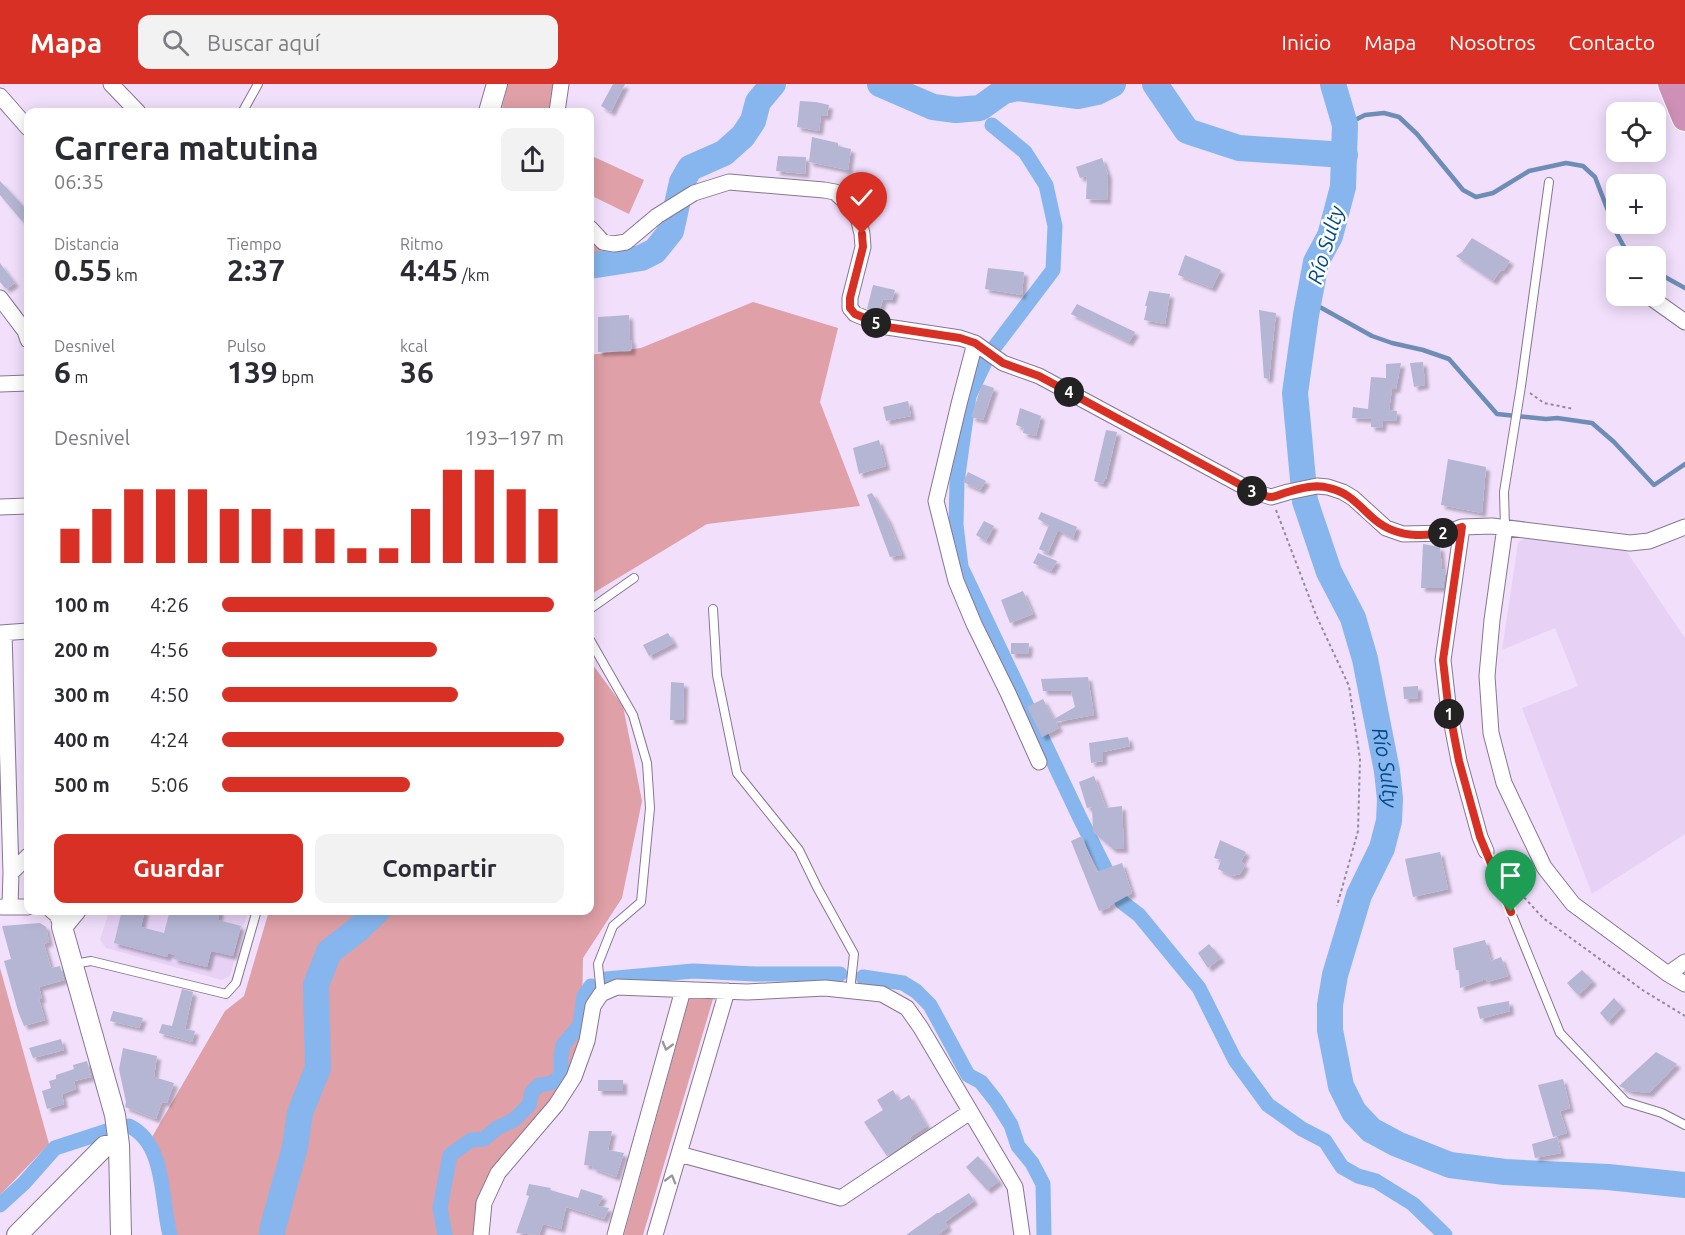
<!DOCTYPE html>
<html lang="es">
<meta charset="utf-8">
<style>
:root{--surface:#fff;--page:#f2f2f3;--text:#2b2b33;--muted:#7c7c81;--accent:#d93025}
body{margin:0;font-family:Ubuntu,sans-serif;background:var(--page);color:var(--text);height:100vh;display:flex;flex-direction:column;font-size:22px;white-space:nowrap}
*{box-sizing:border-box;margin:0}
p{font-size:20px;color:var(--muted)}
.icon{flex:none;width:33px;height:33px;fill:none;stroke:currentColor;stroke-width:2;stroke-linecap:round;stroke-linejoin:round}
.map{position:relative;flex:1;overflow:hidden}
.panel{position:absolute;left:24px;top:24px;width:570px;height:807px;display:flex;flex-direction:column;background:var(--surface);border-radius:12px;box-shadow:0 3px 15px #0003}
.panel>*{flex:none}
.buttons{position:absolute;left:1606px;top:18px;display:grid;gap:12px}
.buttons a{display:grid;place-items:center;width:60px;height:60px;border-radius:12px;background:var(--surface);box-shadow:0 3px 15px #0003;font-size:30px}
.pin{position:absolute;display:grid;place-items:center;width:51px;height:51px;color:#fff;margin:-62px -26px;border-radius:50% 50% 50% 0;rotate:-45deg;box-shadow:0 0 6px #0007}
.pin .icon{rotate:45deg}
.km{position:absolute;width:30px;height:30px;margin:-15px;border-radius:50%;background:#222;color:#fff;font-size:16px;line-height:30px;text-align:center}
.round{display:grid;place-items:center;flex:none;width:63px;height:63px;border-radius:12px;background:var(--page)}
.head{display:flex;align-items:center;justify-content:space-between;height:102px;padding:0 30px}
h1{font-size:33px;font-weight:700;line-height:45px}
.figures{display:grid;grid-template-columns:repeat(3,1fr);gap:9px;height:102px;padding:6px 30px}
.figures div{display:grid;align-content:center}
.figures b{font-size:30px;font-weight:700}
.figures small{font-size:16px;font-weight:400}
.figures p{font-size:16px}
.chart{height:168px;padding:12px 30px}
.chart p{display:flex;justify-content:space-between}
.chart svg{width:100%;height:108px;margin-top:6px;stroke:var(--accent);stroke-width:6}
.action{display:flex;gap:12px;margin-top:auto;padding:12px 30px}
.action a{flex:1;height:69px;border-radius:12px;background:var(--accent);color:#fff;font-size:24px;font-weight:700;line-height:69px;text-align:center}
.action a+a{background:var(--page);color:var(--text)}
ul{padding:0 30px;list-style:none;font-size:20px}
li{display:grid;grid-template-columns:96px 72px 1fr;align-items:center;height:45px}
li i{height:15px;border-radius:8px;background:var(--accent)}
header{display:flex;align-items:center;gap:36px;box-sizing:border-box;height:84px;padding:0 30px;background:var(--accent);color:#fff}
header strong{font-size:28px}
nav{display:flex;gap:33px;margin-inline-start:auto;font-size:21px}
.search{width:420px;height:54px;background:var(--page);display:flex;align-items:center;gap:15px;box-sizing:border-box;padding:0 21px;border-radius:12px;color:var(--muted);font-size:22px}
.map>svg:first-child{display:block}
.built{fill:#e7d2f6}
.green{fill:#dfa0a7}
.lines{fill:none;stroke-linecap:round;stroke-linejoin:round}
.stream{stroke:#6d8db7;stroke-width:4.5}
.canal{stroke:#86b6ed;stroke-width:15}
.river{stroke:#86b6ed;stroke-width:26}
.building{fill:#b4b6d4;filter:url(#shadow)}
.service-casing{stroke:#867791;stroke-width:10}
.minor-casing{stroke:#867791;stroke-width:17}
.tertiary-casing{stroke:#867791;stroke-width:22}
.trunk-casing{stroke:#fff;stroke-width:28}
.path{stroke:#94889c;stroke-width:2;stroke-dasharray:3 3;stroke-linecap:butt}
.service{stroke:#fff;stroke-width:8}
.minor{stroke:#fff;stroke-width:15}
.tertiary{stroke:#fff;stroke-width:20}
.trunk{stroke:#ce90b7;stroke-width:26}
.oneway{stroke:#99969c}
.route-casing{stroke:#fff;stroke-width:12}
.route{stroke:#d93025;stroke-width:8}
.labels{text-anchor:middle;stroke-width:5;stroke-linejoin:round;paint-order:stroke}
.water-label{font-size:21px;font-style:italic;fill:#004a8a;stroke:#fff}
</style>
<header>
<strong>Mapa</strong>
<div class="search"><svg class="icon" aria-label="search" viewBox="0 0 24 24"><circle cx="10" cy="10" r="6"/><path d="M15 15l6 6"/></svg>Buscar aquí</div>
<nav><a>Inicio</a><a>Mapa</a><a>Nosotros</a><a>Contacto</a></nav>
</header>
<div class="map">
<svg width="1685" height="1151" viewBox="0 0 1685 1151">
<defs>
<filter id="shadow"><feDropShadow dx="4" dy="4" stdDeviation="1.5" flood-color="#0004"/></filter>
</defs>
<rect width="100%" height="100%" fill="#f1dffc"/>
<path class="built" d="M1527 452 1623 462 1685 554V750L1592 810 1522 624 1578 602 1555 544 1502 566 1518 459Z
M109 827H248L230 892 222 896 106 864 100 856Z"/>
<path class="green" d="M508 0H557L553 28H501Z
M592 72 644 96 629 130 590 111V78Z
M590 143 633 174 590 179Z
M753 218 838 244 820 318 860 422 707 440 590 511V271L641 264Z
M590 577 623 622 642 717 622 814 583 874 581 979 487 1101 480 1151H170L159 1082 148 1060 225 927 244 912 269 827 590 826Z
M0 884 49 1060 0 1111Z
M689 915H713L643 1151H624Z"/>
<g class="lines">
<path class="stream" d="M1345 41 1365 31 1384 29 1399 33 1417 50 1463 106 1476 113 1493 109 1529 87 1566 79 1583 82 1595 93 1617 150 1628 170 1632 172
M1656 188 1685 204
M1309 217 1372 252 1392 259 1423 266 1449 275 1497 330 1546 335 1557 334 1592 339 1614 358 1654 401 1685 380"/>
<path class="canal" d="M990 269 1053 186 1055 142 1046 101 1025 68 992 41
M986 276 969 312 957 398 956 441 961 483 1079 732 1122 818 1139 831 1199 904 1235 976 1268 1021 1302 1045 1325 1057 1342 1083 1358 1092 1376 1097 1413 1120 1445 1151
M863 893 903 899 916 907 930 921 968 991 981 998 996 1017 1011 1041 1018 1062 1032 1079 1043 1100 1044 1151
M606 895 693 887 755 890H840
M129 1042C166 1059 161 1118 170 1151
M0 1121 24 1099 55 1064 107 1047
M445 1151 440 1124 450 1071 471 1056 484 1055 497 1044 514 1036 529 1021 532 1008 539 1001C549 1000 555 999 561 991V973L563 961 580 941 584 912 591 902"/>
<g class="river">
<path d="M880 0 933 23 956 26 980 24 1004 7 1018 4 1078 12 1097 8 1113 0"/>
<path d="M1155 0 1187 47 1239 64 1345 71"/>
<path id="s1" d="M1333 0 1345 41 1343 103 1330 152 1316 178 1306 231 1295 309 1305 417 1329 488 1353 534 1365 575 1387 687 1390 715 1389 737 1382 764 1359 811 1335 891 1330 921V946L1341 1002 1354 1028 1371 1046 1397 1060 1450 1081 1505 1088 1608 1093 1685 1101"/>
<path d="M590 182 641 174 655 167 671 147 682 98 690 84 724 69 743 52 753 37 758 18 773 0"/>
<path d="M272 1151 273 1143 295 1063 300 1029 318 984 316 901 329 868 357 846 378 826"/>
</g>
</g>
<path class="building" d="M613 0H625L611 28 601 22Z
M800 17 816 18 829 21 827 32H821L819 47 797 43Z
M812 53 838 59V62L851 65 848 86 809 78Z
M778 72 806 73 805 90 776 87Z
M1102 74 1108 91 1107 116 1086 115 1087 92 1080 94 1076 83Z
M0 97 28 127V131L22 137 0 111Z
M1472 154 1510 177 1503 187 1501 186 1493 197 1456 172 1462 168Z
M1185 171 1221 186 1212 204 1178 191Z
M0 179 15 199 6 205 0 198Z
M988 184 1024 188 1022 211 985 205Z
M873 201 895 206 892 216 883 215 879 229 867 225Z
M1149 207 1170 210 1165 240 1144 236 1147 222H1145Z
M1077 220 1135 248 1129 258 1071 230Z
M1259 226 1276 229 1269 295 1264 294Z
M629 231 630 256H632L631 267 598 268V233Z
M1423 278 1425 301 1414 303 1410 279Z
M1401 279 1396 305H1392L1389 326 1397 327 1396 337 1383 336 1382 344 1371 343V335L1352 334 1353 323 1368 325 1371 293 1386 294V280Z
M982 300 994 304 983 336 971 333Z
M908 317 911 332 886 337 883 323Z
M1020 324 1041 332 1036 352 1023 349 1024 344 1016 341Z
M1106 346 1117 348 1106 395 1105 394 1103 400 1094 397Z
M879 356 886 382 859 390 853 364Z
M1448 375 1486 383 1482 429 1441 421Z
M968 388 986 397 980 406 963 398Z
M872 409 888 436 902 471 890 473 867 411Z
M1041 428 1077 443 1073 454 1058 446 1048 469 1039 465 1049 441 1038 435Z
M984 437 994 442 986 457 976 451Z
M1423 460 1440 463 1442 486 1446 485 1443 504H1421Z
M1038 469 1057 477 1051 487 1033 479Z
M1023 507 1033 530 1010 539 1001 516Z
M668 549 674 559 649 572 643 561Z
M1011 559H1029L1028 570H1011Z
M1088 593 1094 631 1056 638 1059 644 1042 653 1027 623 1043 615 1054 635 1075 623 1071 607H1043L1041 595Z
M671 598 684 599 683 636H670Z
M1418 602V614L1404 615 1403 603Z
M1128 653 1130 662 1103 668V677L1091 679 1089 659Z
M1094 692 1106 724 1122 722 1124 765H1113L1093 748 1092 723 1087 724 1079 698Z
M1082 752 1096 788 1122 779 1132 809 1109 822 1110 823 1099 827 1071 757Z
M1220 756 1246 768 1241 778 1245 781 1240 790 1232 792 1218 785 1221 776 1214 774Z
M1440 768 1448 805 1413 813 1405 775Z
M122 826H145L141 843 164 849 170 826H220L218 836 241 842 233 872 211 867 207 883 174 875V871L168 869 167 873 114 859Z
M40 839 46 843 49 858 44 860 51 884 60 882 64 896 39 903 42 915H39L45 936 24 942 18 927 4 877 11 875 2 842Z
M1485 856 1491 877 1501 873 1508 892 1487 898 1486 895 1460 904 1459 886H1456L1453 864Z
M1209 860 1221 874 1208 884 1198 869Z
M1582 886 1593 897 1578 911 1567 899Z
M182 905 193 908 185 945 195 947 192 958 159 949 162 940 172 942Z
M1614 914 1622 923 1608 938 1600 929Z
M1509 917 1510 927 1480 935 1477 923Z
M113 927 143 934 139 944 110 937Z
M61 955 64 966 33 974 29 964Z
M123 964 157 972 154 993 174 999 167 1019 162 1018 156 1035 125 1023 126 1018 119 985Z
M1656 968 1677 980 1649 1009 1630 1007 1619 1002Z
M87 977 91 993 74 997 76 1005 62 1010 64 1020 47 1025 42 1007 51 1004 49 997 56 995V991L74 985 73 981Z
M1563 995 1570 1024 1560 1027 1567 1049 1553 1053 1538 1001Z
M598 996H623V1007H598Z
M893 1006 899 1017 909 1011 927 1042 910 1053 911 1055 887 1072 864 1038 883 1026 877 1016Z
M589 1047H612L608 1066 624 1069 616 1093 592 1084 593 1082 584 1081Z
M1557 1053 1561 1069 1535 1074 1532 1060Z
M978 1072 999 1097 987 1106 966 1083Z
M529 1100 551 1104 550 1106 578 1114 581 1105 603 1112 598 1122 609 1124 604 1135 566 1123 561 1145 543 1140 539 1151 516 1149 529 1112 526 1111Z
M969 1109 974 1117 945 1138 948 1143 938 1151H906L937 1129H939Z"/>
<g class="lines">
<defs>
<path id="service" d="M243 27 258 0
M1505 443 1504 408 1521 302 1549 98
M590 525 634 494
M713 525 717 591 737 689 799 766 817 803 854 870 850 907
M590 556 633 631 647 679 650 724 641 818 613 842 598 880 601 910
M1486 767 1560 949 1626 1018 1662 1029 1685 1041
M74 880 91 877 226 910 236 899 257 826"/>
<path id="minor" d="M111 0 138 28
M0 12 28 44
M557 28 561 0
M590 144 603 158 614 160 626 158 657 132 694 109 729 98 824 106 835 108 853 125 859 137 862 150 863 163 850 214V224L855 230 887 243 960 254 975 259 1003 279 1039 292 1252 407 1271 413 1288 408 1317 402 1328 403 1343 408 1353 414 1386 444 1403 450 1447 449 1462 443 1492 442 1630 459 1649 457 1685 443
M1650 213 1685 238
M0 214 25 247 28 256
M975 259 959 320 936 417 956 497 974 540 1008 609 1039 678
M0 300 28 299
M0 423 28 422
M1462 443 1443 576 1448 620 1459 677 1480 753 1486 767
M1505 443 1492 536 1487 592 1491 649 1504 699 1544 783 1573 820 1668 890 1685 900
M0 549 28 547
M4 549 11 789 10 823
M11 789 28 772
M2 823H28
M51 826 57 831 62 843
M1668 890 1685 878
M679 1070 841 1114 970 1028
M481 1151 484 1119 498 1089 556 1021 574 993 587 957 593 922 601 910 617 903 747 908 825 904 882 910 907 924 921 944 1015 1103 1022 1151
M615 1151 683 906
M655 1151 727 907"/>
<path id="tertiary" d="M489 28 497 0
M76 826 62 843 115 1031 119 1061 121 1151
M17 1151 105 1062 119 1061"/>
<path id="trunk" d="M1671 0 1685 34"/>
</defs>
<use href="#service" class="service-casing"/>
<use href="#minor" class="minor-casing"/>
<use href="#tertiary" class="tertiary-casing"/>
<use href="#trunk" class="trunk-casing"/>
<path class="path" d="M1530 309 1544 319 1574 325
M1276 426 1316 531 1349 602 1360 675 1358 747 1337 822
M1512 800 1543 834 1644 907 1685 932"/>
<use href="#service" class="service"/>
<use href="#minor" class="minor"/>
<use href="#tertiary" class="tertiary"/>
<use href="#trunk" class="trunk"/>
</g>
<defs><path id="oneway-chevron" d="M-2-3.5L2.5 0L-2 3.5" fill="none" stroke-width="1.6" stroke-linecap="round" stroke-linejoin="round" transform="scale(1.5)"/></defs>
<g class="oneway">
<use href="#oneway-chevron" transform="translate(667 962) rotate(105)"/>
<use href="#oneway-chevron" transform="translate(671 1095) rotate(-74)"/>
</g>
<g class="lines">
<defs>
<path id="route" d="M862 150 863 163 850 214V224L855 230 887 243 960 254 975 259 1003 279 1039 292 1252 407C1258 409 1265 412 1270 413 1276 413 1282 409 1288 408 1301 404 1316 400 1329 404 1349 408 1359 422 1374 435 1398 456 1433 454 1462 443L1443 576 1448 620 1459 677 1480 753 1511 828"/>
</defs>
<use href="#route" class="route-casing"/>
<use href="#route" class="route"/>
</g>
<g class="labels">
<g class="water-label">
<text transform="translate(1326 161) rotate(-73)" y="7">Río Sulty</text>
<text dy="7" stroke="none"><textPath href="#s1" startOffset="706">Río Sulty</textPath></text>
</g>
</g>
</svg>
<div class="buttons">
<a><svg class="icon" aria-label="locate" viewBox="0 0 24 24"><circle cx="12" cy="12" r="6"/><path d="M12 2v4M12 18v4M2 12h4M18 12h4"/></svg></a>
<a>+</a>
<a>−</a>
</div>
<div class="pin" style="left:1511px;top:828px;background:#1e9e55"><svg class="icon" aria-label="arrive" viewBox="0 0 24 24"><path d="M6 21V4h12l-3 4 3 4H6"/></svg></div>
<div class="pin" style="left:862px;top:150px;background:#d93025"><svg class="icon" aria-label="check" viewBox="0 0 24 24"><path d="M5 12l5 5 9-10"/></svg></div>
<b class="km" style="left:1449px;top:630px">1</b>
<b class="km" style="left:1443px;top:449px">2</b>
<b class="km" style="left:1252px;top:407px">3</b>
<b class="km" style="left:1069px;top:308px">4</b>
<b class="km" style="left:876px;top:239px">5</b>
<section class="panel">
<div class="head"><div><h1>Carrera matutina</h1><p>06:35</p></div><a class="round"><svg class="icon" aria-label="share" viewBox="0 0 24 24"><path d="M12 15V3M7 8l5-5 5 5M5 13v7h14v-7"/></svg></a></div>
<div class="figures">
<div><p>Distancia</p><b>0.55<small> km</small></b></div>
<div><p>Tiempo</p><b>2:37</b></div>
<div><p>Ritmo</p><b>4:45<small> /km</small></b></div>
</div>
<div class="figures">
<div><p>Desnivel</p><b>6<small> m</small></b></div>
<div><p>Pulso</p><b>139<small> bpm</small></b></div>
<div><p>kcal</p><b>36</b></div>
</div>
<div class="chart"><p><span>Desnivel</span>193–197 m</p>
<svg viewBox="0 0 160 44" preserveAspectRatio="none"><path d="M5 44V30M15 44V22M25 44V14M35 44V14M45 44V14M55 44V22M65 44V22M75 44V30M85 44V30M95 44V38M105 44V38M115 44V22M125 44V6M135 44V6M145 44V14M155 44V22"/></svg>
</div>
<ul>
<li><b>100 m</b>4:26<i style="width:97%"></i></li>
<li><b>200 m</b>4:56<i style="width:63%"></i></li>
<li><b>300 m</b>4:50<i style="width:69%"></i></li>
<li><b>400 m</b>4:24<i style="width:100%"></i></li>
<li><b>500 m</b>5:06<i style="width:55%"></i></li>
</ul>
<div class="action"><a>Guardar</a><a>Compartir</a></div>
</section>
</div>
